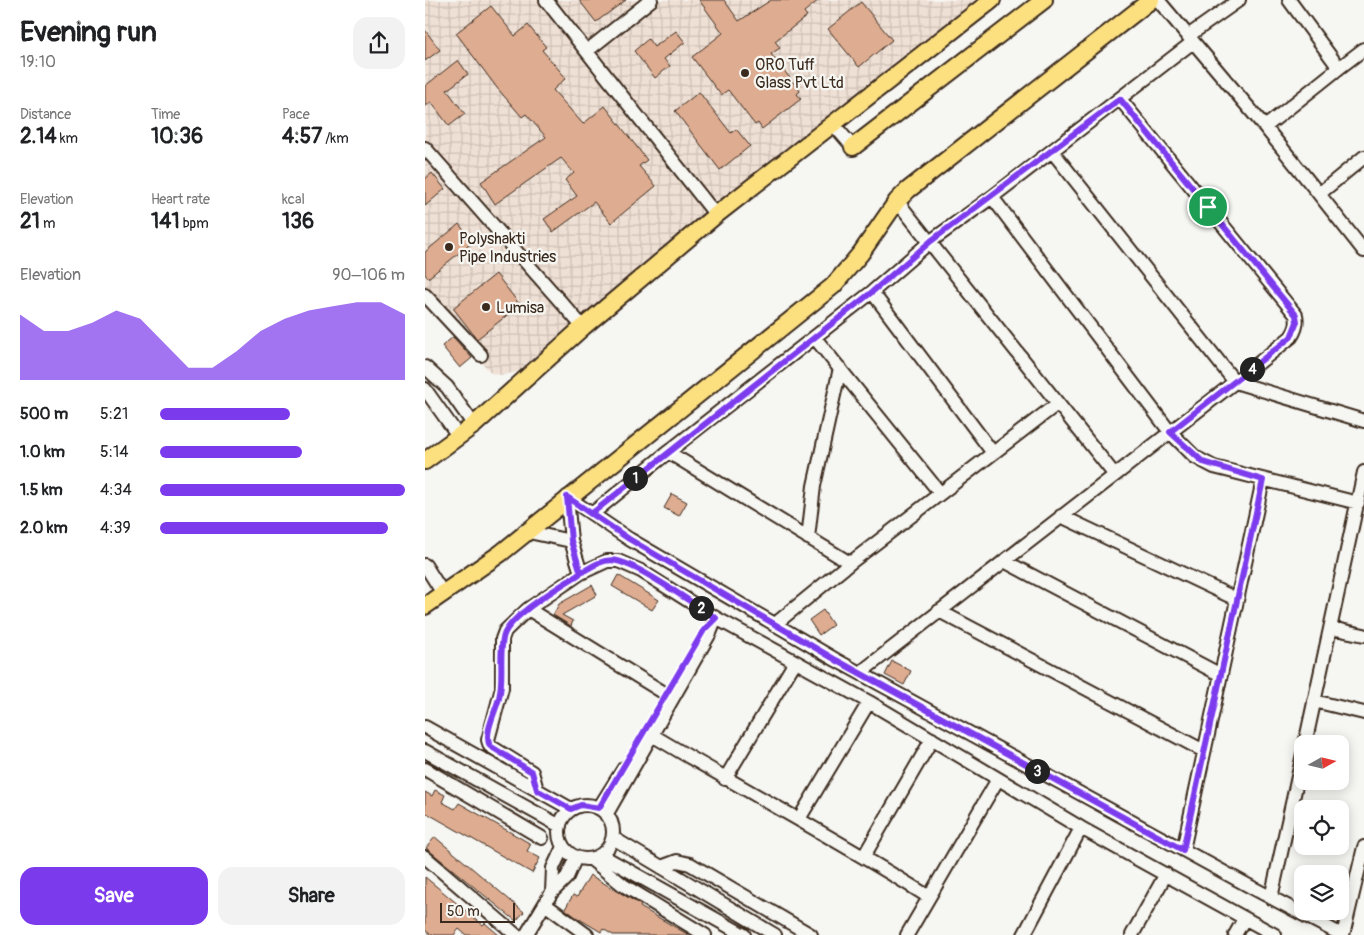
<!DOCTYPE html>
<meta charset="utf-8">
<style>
:root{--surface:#fff;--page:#f2f2f2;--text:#202124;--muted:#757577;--accent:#7c3aed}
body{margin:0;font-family:Pangolin,sans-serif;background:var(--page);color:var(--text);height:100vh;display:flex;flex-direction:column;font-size:19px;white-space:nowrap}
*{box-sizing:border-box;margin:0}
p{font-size:16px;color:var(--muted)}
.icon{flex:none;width:28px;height:28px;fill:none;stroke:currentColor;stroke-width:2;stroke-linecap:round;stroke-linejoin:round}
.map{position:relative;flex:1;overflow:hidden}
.side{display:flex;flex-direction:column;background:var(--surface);width:425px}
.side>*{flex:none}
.needle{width:32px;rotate:82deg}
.controls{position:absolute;left:869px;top:735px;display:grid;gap:10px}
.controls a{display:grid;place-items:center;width:55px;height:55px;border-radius:10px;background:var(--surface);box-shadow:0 2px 12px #0003;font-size:25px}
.scale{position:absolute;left:15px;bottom:12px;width:75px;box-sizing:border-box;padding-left:5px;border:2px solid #3b2a1e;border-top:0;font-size:14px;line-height:18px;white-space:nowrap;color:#3b2a1e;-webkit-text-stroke:4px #f6f6f2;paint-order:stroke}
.pin{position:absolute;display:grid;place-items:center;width:42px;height:42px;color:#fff;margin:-21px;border:2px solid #fff;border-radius:50%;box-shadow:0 1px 5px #0007}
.km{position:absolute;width:25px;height:25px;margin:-12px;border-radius:50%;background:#222;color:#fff;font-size:14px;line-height:25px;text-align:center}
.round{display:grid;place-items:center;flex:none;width:52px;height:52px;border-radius:15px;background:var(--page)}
.headline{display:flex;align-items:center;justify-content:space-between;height:85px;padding:0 20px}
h1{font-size:28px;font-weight:800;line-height:38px}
.stats{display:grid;grid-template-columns:repeat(3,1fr);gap:8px;height:85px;padding:5px 20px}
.stats div{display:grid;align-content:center}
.stats b{font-size:21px;font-weight:800}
.stats small{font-size:14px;font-weight:400}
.stats p{font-size:14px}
.chart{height:140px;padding:10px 20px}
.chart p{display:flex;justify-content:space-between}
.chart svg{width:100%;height:90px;margin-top:5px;fill:var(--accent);opacity:.7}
.cta{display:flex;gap:10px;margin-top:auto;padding:10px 20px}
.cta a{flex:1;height:58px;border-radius:15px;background:var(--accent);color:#fff;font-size:20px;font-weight:800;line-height:58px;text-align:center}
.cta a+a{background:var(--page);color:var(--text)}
ul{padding:0 20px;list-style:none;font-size:16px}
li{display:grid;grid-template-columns:80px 60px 1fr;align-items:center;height:38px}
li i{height:12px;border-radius:6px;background:var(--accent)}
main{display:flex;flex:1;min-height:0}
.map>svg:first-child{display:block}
.industrial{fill:url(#industrial-grid)}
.building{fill:#deac90;stroke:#3b2a1e}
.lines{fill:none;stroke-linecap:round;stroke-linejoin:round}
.minor-casing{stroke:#3b2a1e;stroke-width:16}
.major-casing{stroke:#3b2a1e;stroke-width:20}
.minor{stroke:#f6f6f2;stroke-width:12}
.major{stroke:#fce080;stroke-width:16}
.route-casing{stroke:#fff;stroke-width:10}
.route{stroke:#7c3aed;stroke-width:6}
.poi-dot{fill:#3b2a1e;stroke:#f6f6f2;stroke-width:2}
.labels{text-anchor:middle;stroke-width:4.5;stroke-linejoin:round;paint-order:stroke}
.poi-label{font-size:16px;fill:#3b2a1e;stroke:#f6f6f2;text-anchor:start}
</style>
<main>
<section class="side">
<div class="headline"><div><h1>Evening run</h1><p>19:10</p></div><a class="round"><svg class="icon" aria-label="share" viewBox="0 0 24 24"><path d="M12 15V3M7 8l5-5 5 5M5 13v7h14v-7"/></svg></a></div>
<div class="stats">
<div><p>Distance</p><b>2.14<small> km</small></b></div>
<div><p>Time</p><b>10:36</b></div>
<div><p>Pace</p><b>4:57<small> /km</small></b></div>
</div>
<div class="stats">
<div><p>Elevation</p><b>21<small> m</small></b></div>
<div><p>Heart rate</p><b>141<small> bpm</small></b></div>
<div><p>kcal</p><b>136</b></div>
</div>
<div class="chart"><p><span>Elevation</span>90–106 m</p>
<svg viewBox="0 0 160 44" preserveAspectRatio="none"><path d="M0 44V12L10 20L20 20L30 16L40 10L50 14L60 26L70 38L80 38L90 30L100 20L110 14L120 10L130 8L140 6L150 6L160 12V44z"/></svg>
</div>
<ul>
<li><b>500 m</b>5:21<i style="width:53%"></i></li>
<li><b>1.0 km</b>5:14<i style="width:58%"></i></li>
<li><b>1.5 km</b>4:34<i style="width:100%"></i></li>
<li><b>2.0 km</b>4:39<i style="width:93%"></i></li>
</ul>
<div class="cta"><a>Save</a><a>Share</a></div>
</section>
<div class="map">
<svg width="939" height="935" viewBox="0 0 939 935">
<defs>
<pattern id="industrial-grid" width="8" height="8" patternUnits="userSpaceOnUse" patternTransform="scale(1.25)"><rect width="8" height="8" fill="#efe0d5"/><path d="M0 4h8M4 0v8" fill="none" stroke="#cec0b6"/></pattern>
</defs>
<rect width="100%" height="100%" fill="#f6f6f2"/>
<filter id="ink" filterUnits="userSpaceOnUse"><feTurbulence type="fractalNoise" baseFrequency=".02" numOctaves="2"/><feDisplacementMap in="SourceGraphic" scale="10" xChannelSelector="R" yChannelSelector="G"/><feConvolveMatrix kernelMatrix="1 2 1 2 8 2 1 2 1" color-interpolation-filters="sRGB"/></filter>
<g filter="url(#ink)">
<path class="industrial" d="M0 0H562L294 208 132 338 93 372 77 375 66 373 58 364 0 295Z"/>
<path class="building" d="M154 0H201L171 22Z
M274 0H299L314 21 346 0H394L379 12 382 16 350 41 355 48 346 54 375 91 372 94 376 99 337 129 333 123 330 125 303 90 296 95 267 57 298 33Z
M436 2 467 40 434 67 403 29Z
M66 6 90 36 103 25 121 47 117 50 141 78 128 90 158 124 180 106 222 160 214 166 231 186 186 223 169 202 128 232 119 219 152 196 140 180 149 173 136 158 70 204 56 182 121 137 101 114 97 117 72 88 31 33Z
M0 30 15 50 0 61Z
M251 31 260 42 239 59 245 66 230 78 209 51 223 39 229 47Z
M33 60 43 74 22 90 40 114 24 126 6 102 0 107V86Z
M274 92 306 133 311 129 325 146 295 170 250 111Z
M7 173 20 189 0 206V179Z
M34 224 48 242 3 278 0 274V252Z
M71 274 95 305 52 339 28 308Z
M28 337 47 358 35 368 17 346Z
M247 494 262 502 254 516 239 508Z
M193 575 234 600 227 610 187 586Z
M167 585 172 595 137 615 148 621 146 626 128 615 134 604Z
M398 610 408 625 394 635 384 620Z
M467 661 486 671 479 685 460 675Z
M10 790 20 795 17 802 30 809 34 803 106 844 102 851 115 858 107 873 0 812V792L7 796Z
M10 837 99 912 91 921 1 848Z
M165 875 216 905 215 907 264 935H188L178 929 176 932 151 917 140 909 148 895 152 897Z
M0 877 58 925 60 923 74 935H41L34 929 29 935H6L0 930Z"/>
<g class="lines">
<defs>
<path id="minor" d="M121 0 291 215
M733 0 840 127 894 194 939 157
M864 0 914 68 939 49
M763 36 814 0
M162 51 226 0
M408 124 428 147
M840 127 914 68
M0 148 158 327
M627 151 810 382 939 421
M894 194 939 251
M567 197 745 432 770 457 789 467 933 503
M472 201 689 474
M447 292 568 453
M0 295 56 355
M390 338 515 493
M0 367 22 387 49 425
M0 389 34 437
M142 497 204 539 411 660 826 887 917 935
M142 497 146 541 156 573
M167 514 243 452
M636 516 811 599
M99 531 146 541
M383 538 389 486 415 368
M579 561 796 675
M425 563 243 452 447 292 506 241 567 197 768 42
M0 565 19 595
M103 609 241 694
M514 611 779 751
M349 625 425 563 632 404
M906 628 939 635
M435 673 810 382 866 337C871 330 873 324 871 315L695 99
M889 701 939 713
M0 727 146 809
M227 735C319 790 414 840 504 897
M880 744 939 472
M0 751 135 826
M0 769 117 838
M300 779 370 662
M112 790 107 772 65 746 63 740 77 688V639L80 631 103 609 156 573 182 561H193L216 571 291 618 444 702 656 828 850 935
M134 832a27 27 0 1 1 54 0a27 27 0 1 1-54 0Z
M174 808 199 768
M181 815 285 633 291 618
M374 819 444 702
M188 838 350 935
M758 850 838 480
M176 855 319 935
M439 856 507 739
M0 857 91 935
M166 859 198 885 280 935
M236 867 252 861 265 864 386 935
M127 892 128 868 138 847
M846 898 878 754
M121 905 162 935
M101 935 127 892 142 877 151 857
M482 935 573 779
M599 935 656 828
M707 935 741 874
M810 935 819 919
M918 935 939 847"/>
<path id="major" d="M428 147 619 0
M0 461 49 425 158 327 291 215 567 0
M0 606 76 553 408 286 436 253 472 201 483 190 726 0"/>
</defs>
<use href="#minor" class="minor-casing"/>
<use href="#major" class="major-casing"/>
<use href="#minor" class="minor"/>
<use href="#major" class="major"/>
</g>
</g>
<g class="lines" filter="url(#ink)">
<defs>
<path id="route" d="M783 207 695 99 506 241 447 292 166 514 142 497 146 541 156 573C138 585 82 616 78 638 74 658 79 678 74 698 71 711 58 734 65 746L107 772 112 790 146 809 156 805 174 808 279 630 291 618C268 604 216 566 192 561 179 558 167 566 156 573L146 541 142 497 204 539 411 660 758 850 838 480 778 462 745 432 866 337 872 322 871 315 783 207"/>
</defs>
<use href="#route" class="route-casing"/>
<use href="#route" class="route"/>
</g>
<g class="poi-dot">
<circle cx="320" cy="73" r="5"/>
<circle cx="24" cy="247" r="5"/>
<circle cx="61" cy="307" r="5"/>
</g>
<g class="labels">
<g class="poi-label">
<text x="330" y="70">ORO Tuff<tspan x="330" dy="18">Glass Pvt Ltd</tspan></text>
<text x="34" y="244">Polyshakti<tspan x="34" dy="18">Pipe Industries</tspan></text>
<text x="71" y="313">Lumisa</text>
</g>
</g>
</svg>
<div class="controls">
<a><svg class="needle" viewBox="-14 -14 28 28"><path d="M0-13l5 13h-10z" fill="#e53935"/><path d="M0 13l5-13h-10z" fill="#757577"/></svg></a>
<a><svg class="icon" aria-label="locate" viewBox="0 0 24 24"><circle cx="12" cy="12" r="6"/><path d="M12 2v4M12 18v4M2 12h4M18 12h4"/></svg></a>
<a><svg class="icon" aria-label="layers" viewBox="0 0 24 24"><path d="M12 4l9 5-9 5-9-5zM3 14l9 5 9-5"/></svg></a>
</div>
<div class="scale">50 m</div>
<div class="pin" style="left:783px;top:207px;background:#1e9e55"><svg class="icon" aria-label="arrive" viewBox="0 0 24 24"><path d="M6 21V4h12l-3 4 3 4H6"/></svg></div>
<b class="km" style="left:210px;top:478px">1</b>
<b class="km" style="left:276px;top:608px">2</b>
<b class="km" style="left:612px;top:771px">3</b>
<b class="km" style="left:827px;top:369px">4</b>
</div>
</main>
